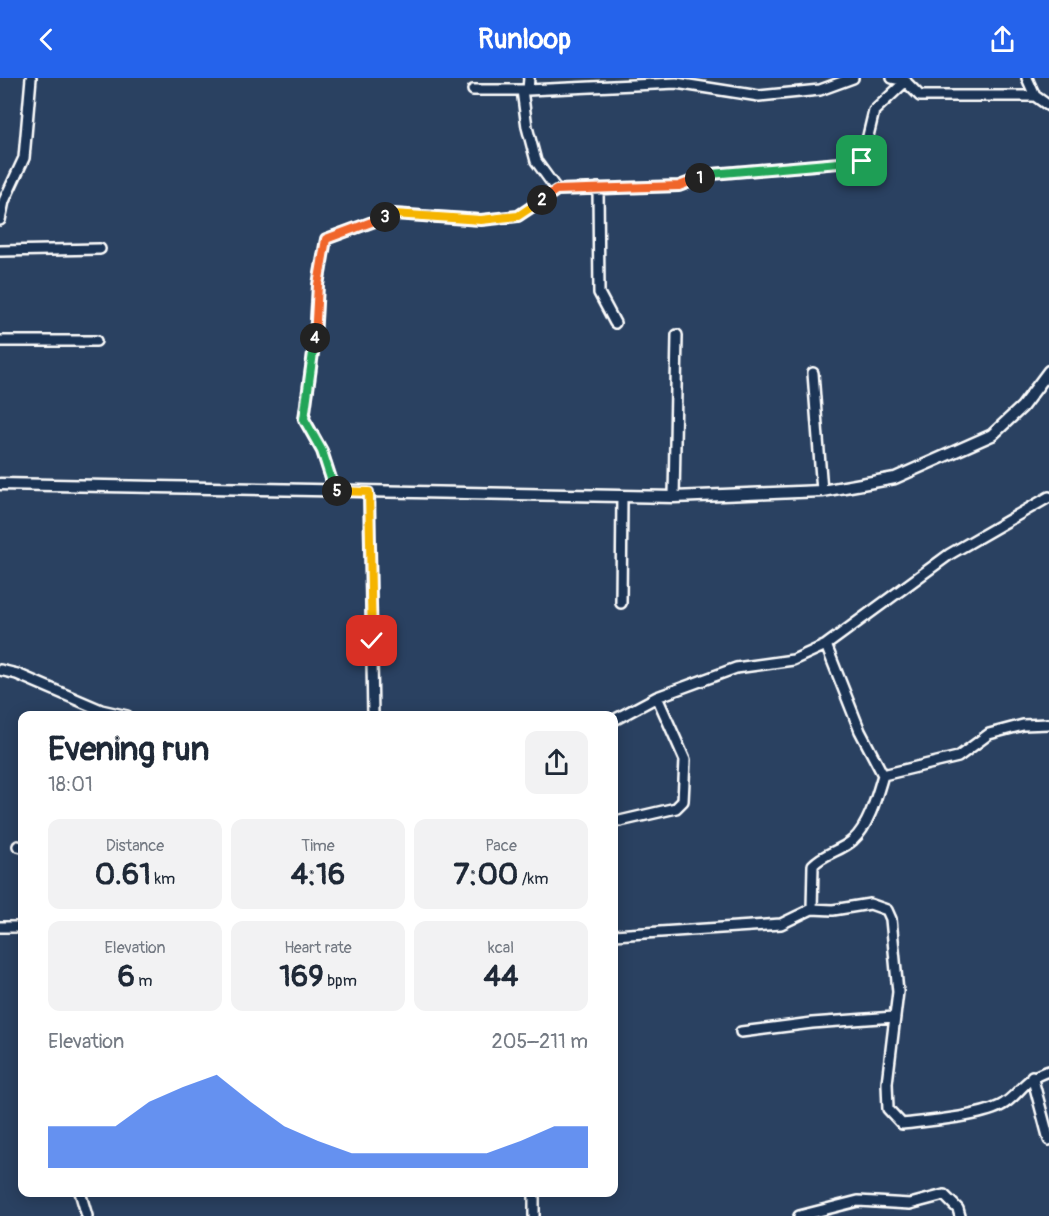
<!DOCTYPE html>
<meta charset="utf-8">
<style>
:root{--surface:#fff;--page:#f2f2f3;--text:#1f2937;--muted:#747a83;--accent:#2563eb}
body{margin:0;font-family:Pangolin,sans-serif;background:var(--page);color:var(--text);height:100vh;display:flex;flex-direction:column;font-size:22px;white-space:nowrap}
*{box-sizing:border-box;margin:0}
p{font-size:20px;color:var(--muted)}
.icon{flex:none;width:33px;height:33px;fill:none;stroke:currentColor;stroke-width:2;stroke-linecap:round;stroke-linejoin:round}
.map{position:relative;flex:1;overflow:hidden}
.details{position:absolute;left:18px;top:633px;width:600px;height:486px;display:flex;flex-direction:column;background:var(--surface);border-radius:12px;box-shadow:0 3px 15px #0003}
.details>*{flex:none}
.pin{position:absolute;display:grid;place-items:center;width:51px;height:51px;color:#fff;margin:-26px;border-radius:12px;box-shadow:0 3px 9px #0006}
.km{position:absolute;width:30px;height:30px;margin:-15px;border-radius:50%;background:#222;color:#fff;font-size:16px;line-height:30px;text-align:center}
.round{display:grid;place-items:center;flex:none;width:63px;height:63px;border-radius:12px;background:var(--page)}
.summary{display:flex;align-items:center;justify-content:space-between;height:102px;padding:0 30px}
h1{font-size:33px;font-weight:700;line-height:45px}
.stats{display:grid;grid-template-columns:repeat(3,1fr);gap:9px;height:102px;padding:6px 30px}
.stats div{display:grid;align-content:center;border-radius:12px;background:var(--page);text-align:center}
.stats b{font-size:30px;font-weight:700}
.stats small{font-size:16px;font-weight:400}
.stats p{font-size:16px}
.chart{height:168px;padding:12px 30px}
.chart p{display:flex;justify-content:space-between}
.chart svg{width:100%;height:108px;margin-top:6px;fill:var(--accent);opacity:.7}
header{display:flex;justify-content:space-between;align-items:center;height:78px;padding:0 30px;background:var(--accent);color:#fff;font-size:27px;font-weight:700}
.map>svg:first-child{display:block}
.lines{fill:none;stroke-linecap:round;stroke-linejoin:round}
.minor-casing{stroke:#fff;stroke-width:14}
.tertiary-casing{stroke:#fff;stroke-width:15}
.minor{stroke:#1d3557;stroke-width:9}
.tertiary{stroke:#1d3557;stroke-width:10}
.split-1-casing{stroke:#fff;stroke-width:12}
.split-2-casing{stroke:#fff;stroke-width:12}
.split-3-casing{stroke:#fff;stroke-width:12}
.split-4-casing{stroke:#fff;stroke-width:12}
.split-5-casing{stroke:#fff;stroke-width:12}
.split-6-casing{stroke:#fff;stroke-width:12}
.split-1{stroke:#22a559;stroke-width:8}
.split-2{stroke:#f0652b;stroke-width:8}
.split-3{stroke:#f5b400;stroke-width:8}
.split-4{stroke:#f0652b;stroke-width:8}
.split-5{stroke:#22a559;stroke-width:8}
.split-6{stroke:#f5b400;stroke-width:8}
</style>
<header><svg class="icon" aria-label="back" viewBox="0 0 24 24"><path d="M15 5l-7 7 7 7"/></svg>Runloop<svg class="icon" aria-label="share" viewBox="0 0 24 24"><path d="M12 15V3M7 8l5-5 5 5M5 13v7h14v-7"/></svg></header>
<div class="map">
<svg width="1049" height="1138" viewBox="0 0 1049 1138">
<rect width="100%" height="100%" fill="#2a4161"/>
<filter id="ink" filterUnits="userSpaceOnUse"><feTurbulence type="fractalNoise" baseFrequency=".0167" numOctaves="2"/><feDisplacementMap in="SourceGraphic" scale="12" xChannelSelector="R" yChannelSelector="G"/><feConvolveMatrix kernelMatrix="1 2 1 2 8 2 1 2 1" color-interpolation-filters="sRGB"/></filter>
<g filter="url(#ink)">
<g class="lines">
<defs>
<path id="minor" d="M902 0 920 18H1035
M1027 0 1035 18 1049 28
M473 12H528L676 5 759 18 820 12 853 0
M522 12 527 49 536 83 557 112
M528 12 529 0
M598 110 599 215 615 245
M0 142 4 123 24 80 31 0
M0 173 100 171
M0 263H96
M813 295 822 413
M335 413 322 373 304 341 315 260 318 207 326 161 394 136 481 142 518 138 557 112 679 108 712 96 862 83 874 33 906 3 892 0
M369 414 373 638
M674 419 677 257
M621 525 622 418
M826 567 860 653 883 697
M0 592 17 596 101 632 127 638
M614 642 657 619 736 590 793 582 826 567 950 476 1049 419
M620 743 676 730 683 723 685 682 657 619
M18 768 22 769
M812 831 813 787C824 775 841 773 853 762 869 748 877 717 883 697L958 679 989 656 1023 647 1049 646
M0 849H22
M614 857 781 846 812 831 833 832 870 826 887 832 891 841 898 914 887 1005 888 1031 902 1046C928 1043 978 1039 1000 1028 1020 1018 1021 1001 1049 993
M741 954 812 945 894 939
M1032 998 1049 1062
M80 1114 87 1138
M534 1138V1114
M799 1138 858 1123 910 1126 944 1117 958 1131 960 1138"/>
<path id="tertiary" d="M0 406 674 419 822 413 895 400 992 357 1022 329 1049 293"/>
</defs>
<use href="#minor" class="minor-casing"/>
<use href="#tertiary" class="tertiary-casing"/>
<use href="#minor" class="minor"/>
<use href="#tertiary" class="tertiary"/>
</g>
</g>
<g class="lines" filter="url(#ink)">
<defs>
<path id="split-1" d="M700 100 711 96 862 83"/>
<path id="split-2" d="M542 122 556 112 679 108 700 100"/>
<path id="split-3" d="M385 139 394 136 481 142 518 138 542 122"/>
<path id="split-4" d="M315 260 318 207 326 161 385 139"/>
<path id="split-5" d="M315 260 304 341 322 373 335 413H337"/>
<path id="split-6" d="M337 413 369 414 372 563"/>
</defs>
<use href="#split-1" class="split-1-casing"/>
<use href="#split-2" class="split-2-casing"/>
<use href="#split-3" class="split-3-casing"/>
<use href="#split-4" class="split-4-casing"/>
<use href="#split-5" class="split-5-casing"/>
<use href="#split-6" class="split-6-casing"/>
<use href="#split-1" class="split-1"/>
<use href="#split-2" class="split-2"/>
<use href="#split-3" class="split-3"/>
<use href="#split-4" class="split-4"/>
<use href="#split-5" class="split-5"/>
<use href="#split-6" class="split-6"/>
</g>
</svg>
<div class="pin" style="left:862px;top:83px;background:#1e9e55"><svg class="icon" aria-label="arrive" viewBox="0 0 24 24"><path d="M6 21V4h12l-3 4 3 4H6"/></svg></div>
<div class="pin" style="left:372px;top:563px;background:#d93025"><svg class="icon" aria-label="check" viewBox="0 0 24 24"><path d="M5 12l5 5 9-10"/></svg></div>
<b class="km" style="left:700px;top:100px">1</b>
<b class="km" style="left:542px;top:122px">2</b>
<b class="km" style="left:385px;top:139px">3</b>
<b class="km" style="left:315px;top:260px">4</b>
<b class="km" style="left:337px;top:413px">5</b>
<section class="details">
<div class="summary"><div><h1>Evening run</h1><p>18:01</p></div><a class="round"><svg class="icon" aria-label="share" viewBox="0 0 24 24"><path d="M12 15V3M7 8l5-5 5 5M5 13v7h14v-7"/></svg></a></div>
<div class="stats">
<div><p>Distance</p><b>0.61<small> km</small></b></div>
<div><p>Time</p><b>4:16</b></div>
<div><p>Pace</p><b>7:00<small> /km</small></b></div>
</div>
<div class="stats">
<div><p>Elevation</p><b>6<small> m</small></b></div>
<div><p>Heart rate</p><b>169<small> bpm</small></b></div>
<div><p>kcal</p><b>44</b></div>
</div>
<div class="chart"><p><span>Elevation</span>205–211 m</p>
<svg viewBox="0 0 160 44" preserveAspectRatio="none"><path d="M0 44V27L10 27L20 27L30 17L40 11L50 6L60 17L70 27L80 33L90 38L100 38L110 38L120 38L130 38L140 33L150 27L160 27V44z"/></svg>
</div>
</section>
</div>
